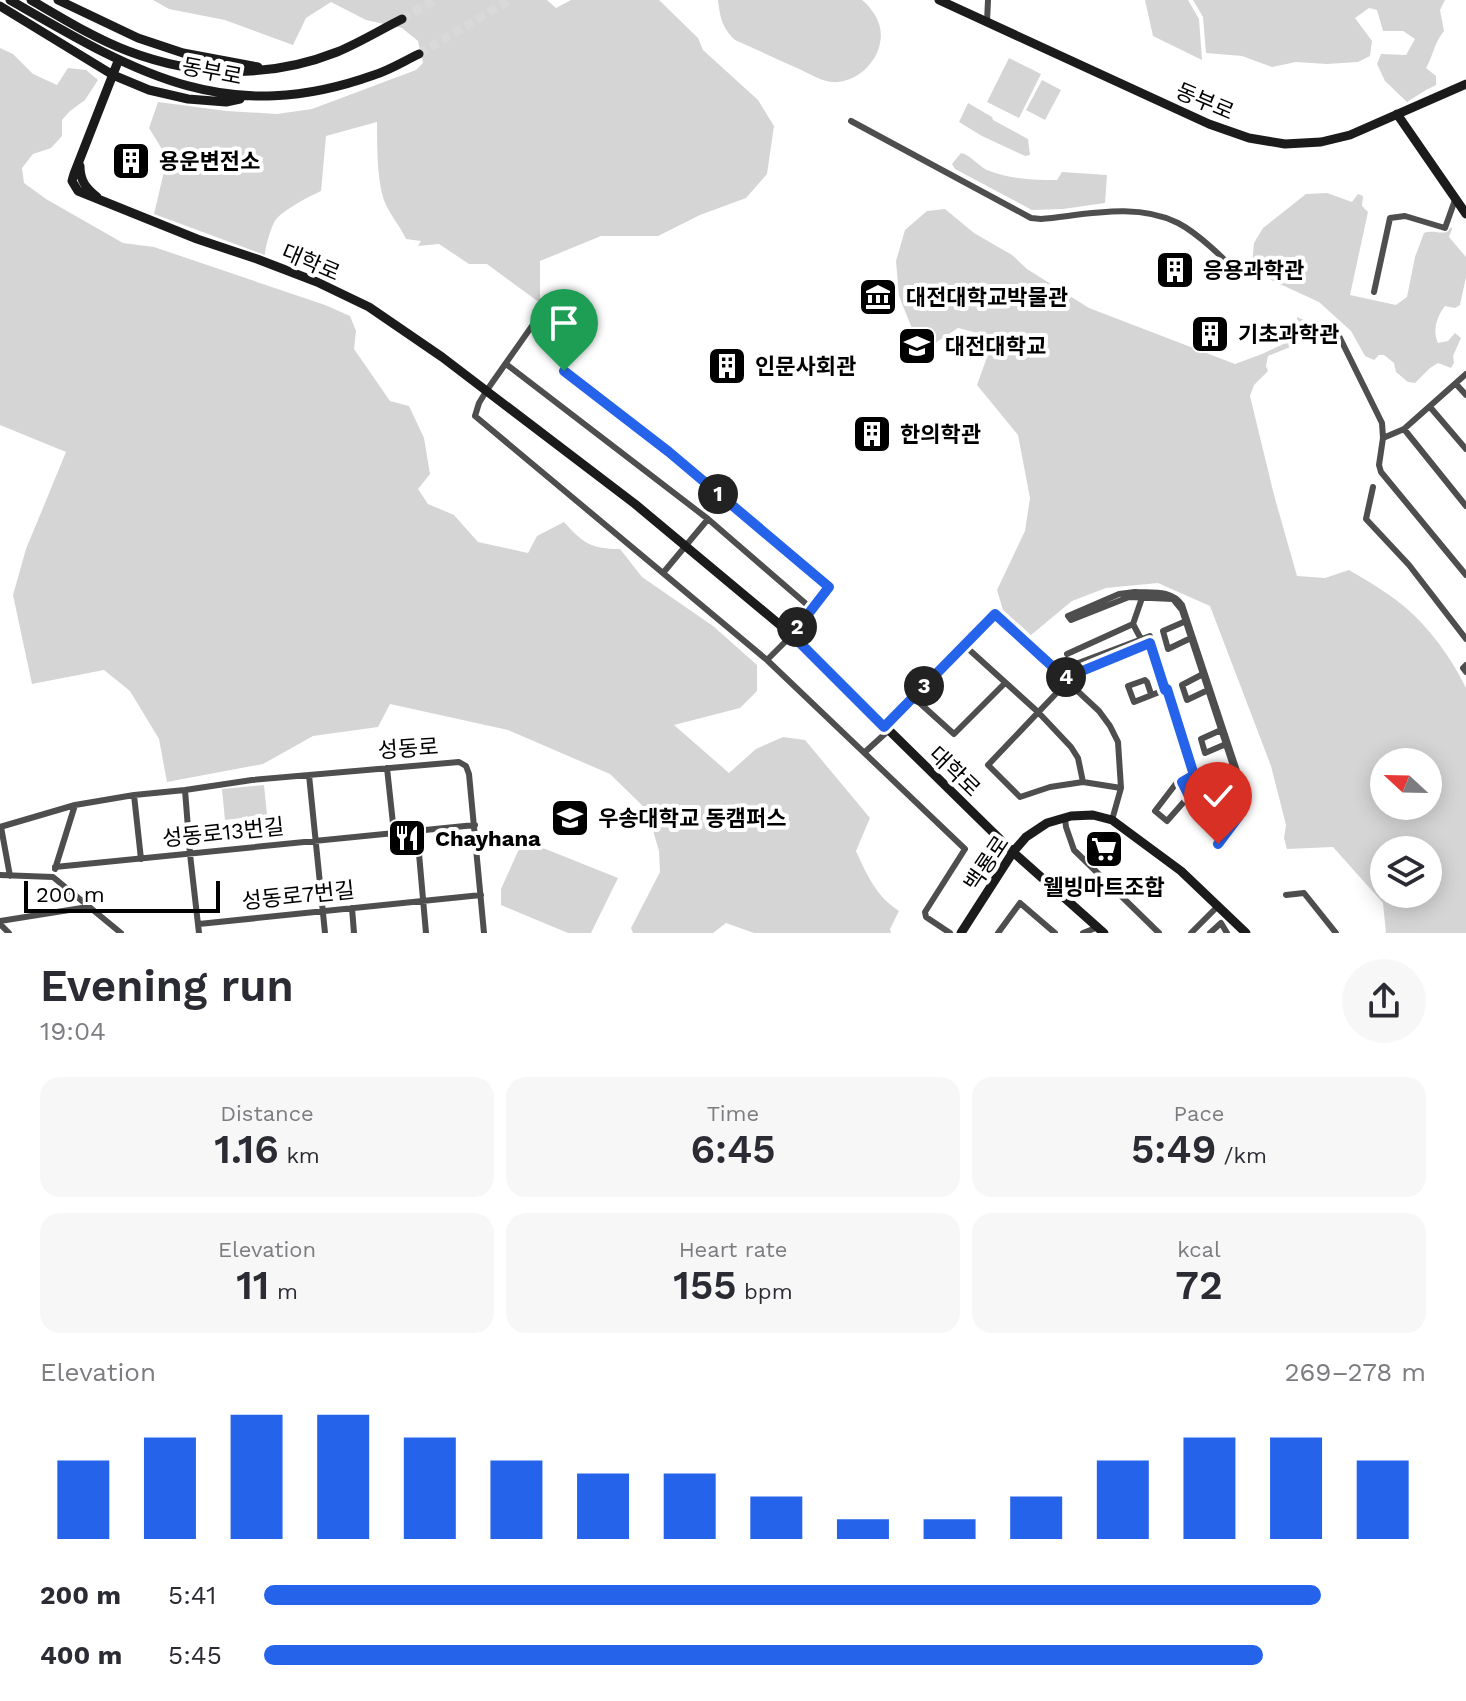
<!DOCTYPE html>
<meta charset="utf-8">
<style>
:root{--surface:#fff;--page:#f7f7f7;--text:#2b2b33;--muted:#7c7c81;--accent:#2563eb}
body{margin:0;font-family:"Work Sans","Noto Sans KR",sans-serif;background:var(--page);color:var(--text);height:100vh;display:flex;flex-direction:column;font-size:30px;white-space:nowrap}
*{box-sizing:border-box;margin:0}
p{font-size:26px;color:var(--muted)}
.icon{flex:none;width:44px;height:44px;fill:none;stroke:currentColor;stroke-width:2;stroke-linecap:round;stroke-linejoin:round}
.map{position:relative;height:933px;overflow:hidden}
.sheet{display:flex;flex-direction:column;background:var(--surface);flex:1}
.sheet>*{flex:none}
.needle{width:52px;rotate:292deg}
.controls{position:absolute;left:1370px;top:748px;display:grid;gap:16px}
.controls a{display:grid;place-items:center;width:72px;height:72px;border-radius:50%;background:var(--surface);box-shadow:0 4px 20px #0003;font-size:40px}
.scale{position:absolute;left:24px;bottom:20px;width:196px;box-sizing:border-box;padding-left:8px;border:4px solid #000;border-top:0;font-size:22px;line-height:28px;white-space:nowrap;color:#000;-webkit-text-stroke:6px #fff;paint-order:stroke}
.pin{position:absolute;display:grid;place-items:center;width:68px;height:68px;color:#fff;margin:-82px -34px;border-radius:50% 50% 50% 0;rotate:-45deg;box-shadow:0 0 8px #0007}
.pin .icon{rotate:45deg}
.km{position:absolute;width:40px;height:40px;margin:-20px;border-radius:50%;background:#222;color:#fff;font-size:22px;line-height:40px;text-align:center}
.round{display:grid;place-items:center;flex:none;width:84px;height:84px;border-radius:42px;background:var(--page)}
.overview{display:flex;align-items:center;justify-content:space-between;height:136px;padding:0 40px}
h1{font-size:44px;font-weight:600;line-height:60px}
.figures{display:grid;grid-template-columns:repeat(3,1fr);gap:12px;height:136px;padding:8px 40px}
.figures div{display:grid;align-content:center;border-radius:20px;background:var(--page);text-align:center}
.figures b{font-size:40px;font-weight:600}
.figures small{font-size:22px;font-weight:400}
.figures p{font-size:22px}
.chart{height:224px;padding:16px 40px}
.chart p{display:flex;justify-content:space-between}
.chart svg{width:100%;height:144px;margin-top:8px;stroke:var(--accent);stroke-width:6}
ul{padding:0 40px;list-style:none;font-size:26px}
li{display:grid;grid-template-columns:128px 96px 1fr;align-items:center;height:60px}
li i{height:20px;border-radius:10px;background:var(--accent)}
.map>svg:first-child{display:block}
.green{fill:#d5d5d5;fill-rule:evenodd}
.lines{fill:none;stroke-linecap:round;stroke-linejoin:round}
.secondary-tunnel{stroke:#d9d9d9;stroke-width:9;stroke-dasharray:9 4.5;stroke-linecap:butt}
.street{stroke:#4e4e4e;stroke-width:6}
.secondary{stroke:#1b1b1b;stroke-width:9}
.route-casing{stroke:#fff;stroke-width:16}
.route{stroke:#2563eb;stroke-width:10}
.labels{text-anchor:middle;stroke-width:8;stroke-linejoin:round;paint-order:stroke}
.street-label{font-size:22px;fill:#000;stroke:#fff}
.poi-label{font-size:22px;font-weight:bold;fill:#000;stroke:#fff;text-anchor:start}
</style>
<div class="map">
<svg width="1466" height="933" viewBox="0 0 1466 933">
<rect width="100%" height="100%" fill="#fff"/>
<path class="green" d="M153 0H547L556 8 571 0H659L698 38 703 50 758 100 774 126 767 174 746 198 700 215 658 236H601L540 261V303L487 264H469L439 244 418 246 421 241 406 239C400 226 388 212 384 200 377 180 377 144 377 122L326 136 321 191C308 197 287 208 277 218 272 223 265 247 265 255L154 214 166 163 165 154 149 128 158 102 227 111 277 114 312 109 416 70 423 63 418 41 402 28 366 20 331 2 306 18 293 45 225 20 169 9Z
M718 0H862C874 10 884 26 880 43 876 65 854 84 831 82 819 80 808 73 797 68 776 59 756 49 735 40 722 28 720 17 718 0Z
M1145 0H1188L1199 19 1202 60 1153 36Z
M1193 0H1445L1440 10 1444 31C1434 43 1434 54 1426 68L1436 76V85L1426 90 1407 102 1385 81 1377 64 1381 54 1406 55 1415 39 1403 31H1383L1377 10 1369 8 1355 18 1372 41 1370 56 1358 62 1327 64 1296 62 1272 67 1242 56 1206 53 1203 17Z
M0 48 13 54 33 74 57 85 68 68 86 70 98 80 85 100 70 111 62 120V136L51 148 33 154 22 168 24 183 46 199 123 243 154 247 325 305 350 316 356 331 354 349 390 401 409 406 424 438 430 474 418 489 428 504 454 515 478 542 528 553 537 536 564 522C583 543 591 549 620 549L642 577 713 626 757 665V691L740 708 674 725 729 773 756 749 783 737 805 740 870 818 856 851C867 875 876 896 899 911L890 929 891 933H754L726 923 713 933H633L631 928 660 872 659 851 647 810 610 774 508 730 390 704 378 727 313 736 263 764 167 782 159 739 130 691 104 670 32 684 13 595 26 549 66 452 0 425Z
M1009 58 1041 74 1019 118 987 102Z
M1042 80 1061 90 1045 120 1026 110Z
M968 103 992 117 993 120 1028 139 1030 155 1025 156 982 136 959 122Z
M961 153C971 155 977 165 987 170 1009 179 1033 180 1057 180L1062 172 1107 175 1105 203 1063 209 1032 210 955 169 952 164Z
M1327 193 1352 202 1358 194 1363 196 1362 206 1368 212 1350 295 1396 305 1407 297 1415 257 1424 233C1433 230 1439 234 1447 232L1451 227 1452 229 1449 237 1466 257V277L1460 305 1455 308 1445 306C1437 316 1432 331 1438 343L1448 341 1455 333 1461 338 1453 356 1454 363 1451 368 1438 363 1430 368 1415 383 1408 382 1396 372 1394 363 1384 355H1379L1374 360 1365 356 1351 331 1319 302 1256 273 1252 265 1254 243 1263 228 1306 194Z
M945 209 974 233 1012 255 1027 269 1089 308 1235 364 1262 354 1294 339 1298 336 1297 317 1313 324 1322 334 1268 356 1266 366 1268 371 1254 385 1250 396 1274 495 1297 576 1325 578 1349 570C1363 578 1378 587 1392 597 1423 619 1449 653 1466 688V933H1386L1383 903 1333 847 1287 849 1284 838 1286 825 1271 766 1210 606 1158 583 1106 588 1072 601 1031 635 1003 610 997 590 1025 531 1030 498 1018 435 977 385 986 360 982 334 958 328 929 347 915 336 899 296 896 261 905 230 927 211ZM1384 762H1428V806H1384ZM1384 850H1428V894H1384Z
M264 785 267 815 225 820 222 789Z
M523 840 618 878 591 933H568L501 905V889Z"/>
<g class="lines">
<path class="secondary-tunnel" d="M402 19 435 0
M419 54 509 0"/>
<path class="street" d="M987 22 988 0
M851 121 1031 218 1041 219C1085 215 1136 202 1178 223 1199 234 1223 258 1240 275
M1374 292 1390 218 1405 216 1445 228 1455 200
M546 306 487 390 479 403 475 416 767 660 965 849 925 912 926 917 950 933
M1338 334 1382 423 1383 438 1379 465 1381 472 1466 575
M506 364 708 519 812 609
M564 371 669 452 829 587
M1456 384 1466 395
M1430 407 1466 449
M1404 429 1466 506
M1383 438 1404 429 1466 374
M1373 487 1366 519 1409 565 1466 639
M663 573 708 519
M1135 592C1152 593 1171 589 1182 605L1241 783 1223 790 1222 785 1237 778 1182 610 1173 599 1129 597 1071 620 1068 616 1119 594Z
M1186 621 1163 631 1168 649 1191 638
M1141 639 1133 624 1142 598
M964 645 1038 712 1071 747 1078 758 1083 782
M1067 654 1133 624
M767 660 792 635
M1466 665 1463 668 1466 672
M1057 671 1150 636 1194 775 1182 782 1189 796 1167 821 1155 811 1178 781 1191 773 1150 643 1065 678
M1203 674 1182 685 1187 700 1208 690
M1068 681 988 765 1020 797 1050 787 1083 782 1121 788
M1151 694 1147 682 1145 680 1128 686 1134 702 1167 689
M913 697 954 734 1005 683
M884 727 995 614 1099 711 1110 726 1118 742 1121 788 1112 820
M1221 730 1201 739 1205 753 1226 744
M865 752 888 731
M387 768 394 833
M309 775 325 933
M185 790 190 854 199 933
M134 795 141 859
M1189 796 1220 800 1239 816 1218 844
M1065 818 1066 827 1074 850 1159 933
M0 827 75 805 134 795 185 790 252 780 459 762 466 766 469 774 484 933
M1 827 10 876
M417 831 426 933
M55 867 475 825
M55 869 75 805
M0 875 53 877 121 933
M1286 895 1304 893 1336 933
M352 908 354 933
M0 921 88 907
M0 924 9 933
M199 924 481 895
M998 933 1020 903 1055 933
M1083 933 1098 927
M1191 933 1218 906
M1210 933 1221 923 1227 933"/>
<path class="secondary" d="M10 0C136 73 226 128 374 75 390 70 404 61 419 54
M31 0C62 18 94 38 128 51 196 77 269 79 337 52 359 43 380 30 402 19
M58 0 138 38 183 53 258 67
M939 0 1209 124 1249 138 1285 144 1321 142 1350 135 1466 84
M0 6 113 75 149 90 188 99 226 102 240 99
M117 64 74 174 72 181 78 191 197 239 257 259 317 282 369 307 442 357 635 504 792 635 1013 852 1104 933
M1397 114 1466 214
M80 166C80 181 86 188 97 197
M792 635 829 587
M961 933 1013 852 1026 837 1047 823 1071 816 1093 815 1112 820 1181 871 1246 933"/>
</g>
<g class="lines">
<defs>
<path id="route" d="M564 371 669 452 829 587 792 635 884 727 995 614 1065 678 1150 643 1165 690 1167 689 1194 775 1182 782 1189 796 1220 800 1239 816 1218 844"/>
</defs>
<use href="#route" class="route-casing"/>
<use href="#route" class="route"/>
</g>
<defs>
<symbol id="building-square" viewBox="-11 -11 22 22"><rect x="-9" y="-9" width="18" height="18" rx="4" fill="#000" stroke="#fff"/><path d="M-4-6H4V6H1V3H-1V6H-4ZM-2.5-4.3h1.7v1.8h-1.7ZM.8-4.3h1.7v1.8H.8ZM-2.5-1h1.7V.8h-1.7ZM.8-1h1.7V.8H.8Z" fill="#fff"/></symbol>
<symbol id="museum-square" viewBox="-11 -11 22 22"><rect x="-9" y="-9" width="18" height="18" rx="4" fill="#000" stroke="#fff"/><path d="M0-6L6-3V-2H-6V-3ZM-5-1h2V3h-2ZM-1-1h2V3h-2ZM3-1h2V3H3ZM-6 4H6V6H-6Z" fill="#fff"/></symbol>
<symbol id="university-square" viewBox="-11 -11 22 22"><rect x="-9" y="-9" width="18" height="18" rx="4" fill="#000" stroke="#fff"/><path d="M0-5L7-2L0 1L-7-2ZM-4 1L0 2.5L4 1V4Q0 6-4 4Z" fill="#fff"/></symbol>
<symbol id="restaurant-square" viewBox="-11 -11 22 22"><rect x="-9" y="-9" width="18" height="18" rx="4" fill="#000" stroke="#fff"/><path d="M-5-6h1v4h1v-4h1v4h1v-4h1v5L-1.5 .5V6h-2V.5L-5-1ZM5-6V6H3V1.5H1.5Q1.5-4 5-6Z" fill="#fff"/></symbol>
<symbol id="supermarket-square" viewBox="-11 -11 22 22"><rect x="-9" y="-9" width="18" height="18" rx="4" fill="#000" stroke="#fff"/><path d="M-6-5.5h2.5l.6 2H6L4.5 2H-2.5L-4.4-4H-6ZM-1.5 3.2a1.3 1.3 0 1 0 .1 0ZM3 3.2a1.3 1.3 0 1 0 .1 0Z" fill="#fff"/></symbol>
</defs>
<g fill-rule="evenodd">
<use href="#building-square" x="109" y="139" width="44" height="44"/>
<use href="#building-square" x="1153" y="248" width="44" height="44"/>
<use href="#museum-square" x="856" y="275" width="44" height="44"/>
<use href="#building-square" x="1188" y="312" width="44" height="44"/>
<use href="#university-square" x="895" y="324" width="44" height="44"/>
<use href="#building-square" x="705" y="344" width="44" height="44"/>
<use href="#building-square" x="850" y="412" width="44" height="44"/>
<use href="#university-square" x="548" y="796" width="44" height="44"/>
<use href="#restaurant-square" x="385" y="816" width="44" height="44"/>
<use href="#supermarket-square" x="1082" y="827" width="44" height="44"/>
</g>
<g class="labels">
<g class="street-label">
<text transform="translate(212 71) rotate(11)" y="8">동부로</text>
<text transform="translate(1205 101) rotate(23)" y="8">동부로</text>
<text transform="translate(311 262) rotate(23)" y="8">대학로</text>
<text transform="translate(408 748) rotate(-4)" y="8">성동로</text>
<text transform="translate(955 771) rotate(44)" y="8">대학로</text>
<text transform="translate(223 832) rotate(-6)" y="8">성동로13번길</text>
<text transform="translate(986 863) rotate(-56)" y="8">백룡로</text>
<text transform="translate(298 895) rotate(-6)" y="8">성동로7번길</text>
</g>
<g class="poi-label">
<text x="159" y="169">용운변전소</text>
<text x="1203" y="278">응용과학관</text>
<text x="906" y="305">대전대학교박물관</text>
<text x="1238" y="342">기초과학관</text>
<text x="945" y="354">대전대학교</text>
<text x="755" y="374">인문사회관</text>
<text x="900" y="442">한의학관</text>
<text x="598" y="826">우송대학교 동캠퍼스</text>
<text x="435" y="846">Chayhana</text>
<text x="1104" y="895" text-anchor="middle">웰빙마트조합</text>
</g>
</g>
</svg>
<div class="controls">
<a><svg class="needle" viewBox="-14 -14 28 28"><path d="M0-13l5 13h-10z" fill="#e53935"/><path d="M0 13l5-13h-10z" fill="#7c7c81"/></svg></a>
<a><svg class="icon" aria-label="layers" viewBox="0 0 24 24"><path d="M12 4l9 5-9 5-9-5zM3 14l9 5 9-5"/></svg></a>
</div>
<div class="scale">200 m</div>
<div class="pin" style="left:564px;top:371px;background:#1e9e55"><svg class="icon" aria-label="arrive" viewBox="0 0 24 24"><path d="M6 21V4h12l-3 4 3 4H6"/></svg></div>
<div class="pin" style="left:1218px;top:844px;background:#d93025"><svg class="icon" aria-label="check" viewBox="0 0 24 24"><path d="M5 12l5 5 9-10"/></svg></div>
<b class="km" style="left:718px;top:494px">1</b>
<b class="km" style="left:797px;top:627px">2</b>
<b class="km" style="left:924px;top:686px">3</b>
<b class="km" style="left:1066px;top:677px">4</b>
</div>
<section class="sheet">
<div class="overview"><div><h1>Evening run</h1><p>19:04</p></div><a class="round"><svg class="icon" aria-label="share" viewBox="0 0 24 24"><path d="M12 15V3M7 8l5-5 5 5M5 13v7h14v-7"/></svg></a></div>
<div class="figures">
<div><p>Distance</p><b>1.16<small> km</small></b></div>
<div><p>Time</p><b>6:45</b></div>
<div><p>Pace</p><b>5:49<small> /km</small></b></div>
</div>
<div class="figures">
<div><p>Elevation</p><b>11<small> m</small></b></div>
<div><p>Heart rate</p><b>155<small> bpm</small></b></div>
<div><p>kcal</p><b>72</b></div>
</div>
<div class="chart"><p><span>Elevation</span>269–278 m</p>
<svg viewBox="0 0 160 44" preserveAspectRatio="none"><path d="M5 44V20M15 44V13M25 44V6M35 44V6M45 44V13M55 44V20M65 44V24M75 44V24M85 44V31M95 44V38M105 44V38M115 44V31M125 44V20M135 44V13M145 44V13M155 44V20"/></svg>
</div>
<ul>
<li><b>200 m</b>5:41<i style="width:91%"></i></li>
<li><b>400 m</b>5:45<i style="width:86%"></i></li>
</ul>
</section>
